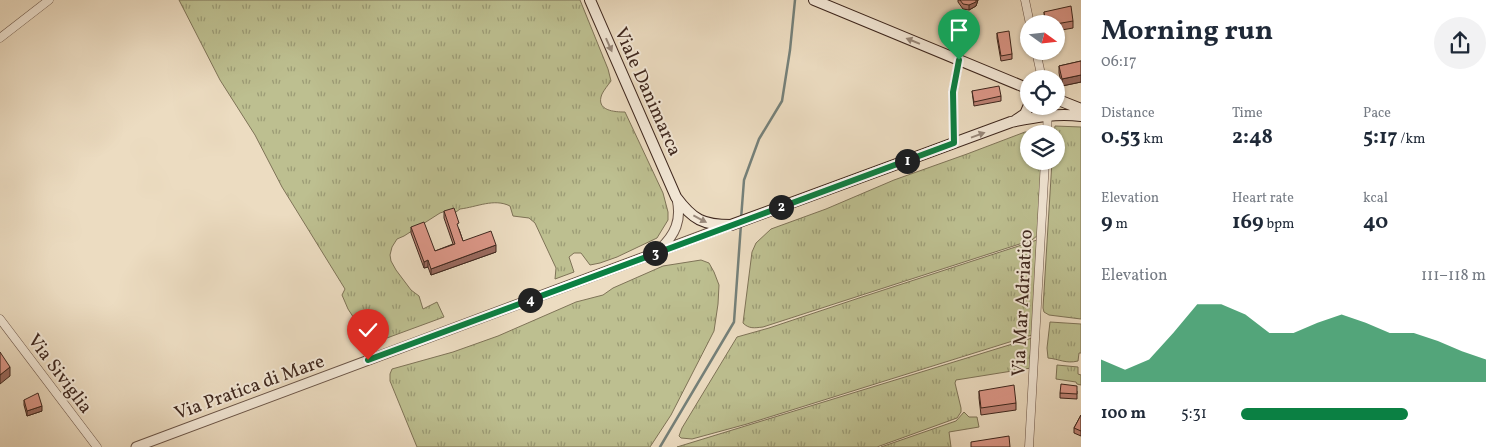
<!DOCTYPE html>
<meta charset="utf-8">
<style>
:root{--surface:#fff;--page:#f2f2f3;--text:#1f2937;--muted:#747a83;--accent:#0b8043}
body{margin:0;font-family:Vollkorn,serif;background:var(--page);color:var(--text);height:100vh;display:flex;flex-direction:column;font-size:19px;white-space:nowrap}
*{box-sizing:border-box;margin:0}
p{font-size:16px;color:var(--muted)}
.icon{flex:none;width:28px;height:28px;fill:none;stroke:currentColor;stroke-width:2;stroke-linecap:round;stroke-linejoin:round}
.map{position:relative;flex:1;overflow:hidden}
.details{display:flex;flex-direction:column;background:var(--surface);width:425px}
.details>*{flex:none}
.needle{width:32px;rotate:105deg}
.fabs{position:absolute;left:1020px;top:15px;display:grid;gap:10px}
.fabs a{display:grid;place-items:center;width:45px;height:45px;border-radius:50%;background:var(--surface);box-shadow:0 1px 4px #0004;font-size:25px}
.pin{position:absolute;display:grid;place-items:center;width:42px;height:42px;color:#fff;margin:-51px -21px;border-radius:50% 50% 50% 0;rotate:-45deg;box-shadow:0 0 5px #0007}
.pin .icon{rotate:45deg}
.km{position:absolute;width:25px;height:25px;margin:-12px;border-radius:50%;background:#222;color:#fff;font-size:14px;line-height:25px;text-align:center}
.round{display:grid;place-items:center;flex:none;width:52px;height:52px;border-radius:26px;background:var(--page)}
.head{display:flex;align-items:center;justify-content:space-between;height:85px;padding:0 20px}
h1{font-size:28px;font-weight:700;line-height:38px}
.stats{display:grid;grid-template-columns:repeat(3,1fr);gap:8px;height:85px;padding:5px 20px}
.stats div{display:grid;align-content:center}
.stats b{font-size:21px;font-weight:700}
.stats small{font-size:14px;font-weight:400}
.stats p{font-size:14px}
.chart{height:140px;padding:10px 20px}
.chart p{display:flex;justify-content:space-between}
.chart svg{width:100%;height:90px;margin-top:5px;fill:var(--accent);opacity:.7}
ul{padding:0 20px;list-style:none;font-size:16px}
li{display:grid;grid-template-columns:80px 60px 1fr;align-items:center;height:38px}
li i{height:12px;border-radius:6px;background:var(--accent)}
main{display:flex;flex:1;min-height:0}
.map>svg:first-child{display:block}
.grass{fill:url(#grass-tufts);stroke:#7e7357}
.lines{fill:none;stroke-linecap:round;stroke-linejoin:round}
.stream{stroke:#758079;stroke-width:2.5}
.minor-casing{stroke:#6a5447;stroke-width:9}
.tertiary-casing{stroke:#6a5447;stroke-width:11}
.secondary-casing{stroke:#3e271e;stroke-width:12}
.minor{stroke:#f3e8d7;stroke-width:8}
.tertiary{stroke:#f3e8d7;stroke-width:9}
.secondary{stroke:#f3e8d7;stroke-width:10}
.wall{fill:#bd8275;stroke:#3e271e}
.shaded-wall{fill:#9a6a5f;stroke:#3e271e}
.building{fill:#dc9788;stroke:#3e271e}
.oneway{fill:#98887a}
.route-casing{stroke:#fff;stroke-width:10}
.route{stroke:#0b8043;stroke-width:6}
.labels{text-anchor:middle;stroke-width:4;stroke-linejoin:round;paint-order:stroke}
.street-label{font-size:19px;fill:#3e271e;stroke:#f3e8d7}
</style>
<main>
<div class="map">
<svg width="1081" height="447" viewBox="0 0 1081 447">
<defs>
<pattern id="grass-tufts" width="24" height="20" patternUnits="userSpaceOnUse" patternTransform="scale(1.25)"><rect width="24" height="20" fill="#bdbf90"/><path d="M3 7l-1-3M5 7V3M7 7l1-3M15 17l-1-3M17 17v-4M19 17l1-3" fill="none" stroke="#9b9b75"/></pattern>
</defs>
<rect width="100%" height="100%" fill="#ecdcc1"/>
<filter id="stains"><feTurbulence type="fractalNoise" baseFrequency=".004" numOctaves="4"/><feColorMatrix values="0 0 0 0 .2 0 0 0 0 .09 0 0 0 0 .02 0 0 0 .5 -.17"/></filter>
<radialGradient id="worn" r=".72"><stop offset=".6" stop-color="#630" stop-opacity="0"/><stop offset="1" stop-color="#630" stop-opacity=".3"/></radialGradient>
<path class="grass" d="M179 0H580L608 69 611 81C608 85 604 90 602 94 595 111 615 112 625 112L663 193 668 212V220L657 238 617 257 600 263 590 265 581 253H574L569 257 574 272 555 279 556 268 535 223 529 218 513 216 510 206C494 198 477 207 460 209L456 212 446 211 440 213 404 236 397 239 392 247 390 255 391 261 396 270 411 290 419 296 423 309 437 302 444 317 376 342 367 338 348 309 342 295 345 289 282 187 255 135 220 80Z
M1055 126 1081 127V319L1049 315 1044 312 1043 308 1052 161H1056V134H1054Z
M1025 132H1033L1036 134H1029V161H1042L1038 235 1032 240 763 327C754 328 749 329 743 323L752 252 756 243 771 229 826 209 894 180 967 154Z
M1037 240 1032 335 747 424 692 439 681 438 679 436 682 428 737 337 769 328 859 298Z
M701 260 709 263 714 272 719 285 718 304 714 331 671 415 650 447H417L390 381V374L392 369 453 352 498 336 576 302 603 295 613 288 663 266Z
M1050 322 1081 324V353H1079L1078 361C1066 364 1059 359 1048 358L1047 348Z
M1032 338 1031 368 956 380 955 383 961 408V412L957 418 877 447H677Z
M1057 365 1078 367V374L1081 375V385L1077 384 1076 382 1056 379Z
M964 412 969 417H977L979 427 949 432 951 447H881L956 421Z"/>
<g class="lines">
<path class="stream" d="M741 219 744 180 759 139 782 101 790 50 795 0
M660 447 734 322 741 224"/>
<defs>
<path id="minor" d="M1025 0 1030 24
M0 38 49 0
M1036 51 1042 79
M1047 134 1048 106
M954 143 953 92 959 60
M0 319 97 447
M1029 447 1045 161"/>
<path id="tertiary" d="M660 249C675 235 682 220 677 199
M136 447 730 225"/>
<path id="secondary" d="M590 0 676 197C693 220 703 225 731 225L1011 122C1035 117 1057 113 1081 116
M814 0 1029 89
M1056 99 1081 109
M1016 120 1025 114 1029 105"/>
</defs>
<use href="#minor" class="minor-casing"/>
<use href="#tertiary" class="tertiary-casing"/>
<use href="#secondary" class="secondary-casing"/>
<use href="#minor" class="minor"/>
<use href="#tertiary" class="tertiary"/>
<use href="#secondary" class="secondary"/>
</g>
<path class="wall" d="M958 0H978L976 6 969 10 963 9 958 2Z
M1044 12 1073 21V28L1056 31V24H1045Z
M997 33 1012 54V59L1001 61 997 38Z
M1081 61V82L1062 86 1059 73V66Z
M972 91 1001 96V101L974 106Z
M444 211 459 229 463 241 496 252 431 275 428 267 424 268 411 233V227L435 251 453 244 444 218Z
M979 391 1016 403V410L981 415 979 398Z
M1077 391V399L1060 398V393Z
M24 400 42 411 27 416 24 405Z
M1081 415V436L1074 433V428Z"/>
<path class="shaded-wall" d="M976 0H978L976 6 969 10V5Z
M1081 75V82L1062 86V79Z
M496 245V252L431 275V269Z
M428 260V267L424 268V262Z
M10 367V376L0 384V375Z
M42 406V411L27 416V411Z"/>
<path class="building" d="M960 0H976V2L969 5 963 4Z
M1071 6 1073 21 1056 24H1046L1044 12Z
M1009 31 1012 54 1001 56 997 33Z
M1081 61V75L1062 79 1059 66Z
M999 86 1001 96 974 102 972 91Z
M454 208 459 223 457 224 463 241 491 231 496 245 431 269 428 260 424 262 411 227 424 222 435 251 455 244 444 211Z
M0 352 10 367 0 375Z
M1061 384 1077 386V394L1060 393Z
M1014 385 1016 403 981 408 979 391Z
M38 393 42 406 27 411 24 400Z
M1081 415V431L1074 428Z
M1009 436 1010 447H971V442Z"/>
<defs><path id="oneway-solid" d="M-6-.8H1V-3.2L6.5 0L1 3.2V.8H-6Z" transform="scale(1.25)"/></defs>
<g class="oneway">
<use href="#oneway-solid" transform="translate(913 41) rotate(-158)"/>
<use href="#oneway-solid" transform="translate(609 45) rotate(66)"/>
<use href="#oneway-solid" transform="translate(978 135) rotate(-20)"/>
<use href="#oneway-solid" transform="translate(700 219) rotate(28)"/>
</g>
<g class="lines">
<defs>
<path id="route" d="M368 360 954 143 953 92 959 60"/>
</defs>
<use href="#route" class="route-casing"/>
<use href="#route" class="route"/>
</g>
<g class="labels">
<g class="street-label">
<text transform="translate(649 91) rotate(66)" y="7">Viale Danimarca</text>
<text transform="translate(1021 303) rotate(-87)" y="7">Via Mar Adriatico</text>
<text transform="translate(61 373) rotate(53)" y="7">Via Siviglia</text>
<text transform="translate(249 386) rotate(-20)" y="7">Via Pratica di Mare</text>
</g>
</g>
<rect width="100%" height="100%" filter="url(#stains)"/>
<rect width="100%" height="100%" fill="url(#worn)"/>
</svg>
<div class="fabs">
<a><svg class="needle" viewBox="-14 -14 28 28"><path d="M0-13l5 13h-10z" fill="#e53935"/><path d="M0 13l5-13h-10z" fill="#747a83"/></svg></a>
<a><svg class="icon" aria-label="locate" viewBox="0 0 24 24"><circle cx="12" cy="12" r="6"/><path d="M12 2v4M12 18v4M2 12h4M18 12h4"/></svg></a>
<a><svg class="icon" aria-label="layers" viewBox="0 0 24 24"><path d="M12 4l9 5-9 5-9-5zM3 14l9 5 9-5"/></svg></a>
</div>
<div class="pin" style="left:959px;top:60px;background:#1e9e55"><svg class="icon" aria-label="arrive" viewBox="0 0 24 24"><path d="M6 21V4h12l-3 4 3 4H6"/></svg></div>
<div class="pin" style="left:368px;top:360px;background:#d93025"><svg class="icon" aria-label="check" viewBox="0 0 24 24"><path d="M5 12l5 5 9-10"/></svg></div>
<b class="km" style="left:907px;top:161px">1</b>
<b class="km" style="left:781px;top:207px">2</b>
<b class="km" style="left:655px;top:253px">3</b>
<b class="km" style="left:530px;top:300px">4</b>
</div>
<section class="details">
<div class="head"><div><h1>Morning run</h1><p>06:17</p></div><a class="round"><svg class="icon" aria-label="share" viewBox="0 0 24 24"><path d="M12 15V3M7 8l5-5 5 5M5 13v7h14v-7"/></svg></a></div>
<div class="stats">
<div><p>Distance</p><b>0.53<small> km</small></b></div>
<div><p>Time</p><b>2:48</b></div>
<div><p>Pace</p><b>5:17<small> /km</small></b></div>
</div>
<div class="stats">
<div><p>Elevation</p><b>9<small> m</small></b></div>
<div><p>Heart rate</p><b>169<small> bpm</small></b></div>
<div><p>kcal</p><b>40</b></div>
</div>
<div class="chart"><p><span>Elevation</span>111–118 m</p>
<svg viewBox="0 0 160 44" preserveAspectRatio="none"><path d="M0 44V33L10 38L20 33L30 20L40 6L50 6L60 11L70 20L80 20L90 15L100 11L110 15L120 20L130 20L140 24L150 29L160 33V44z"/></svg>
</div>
<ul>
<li><b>100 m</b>5:31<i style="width:68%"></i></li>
</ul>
</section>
</main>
